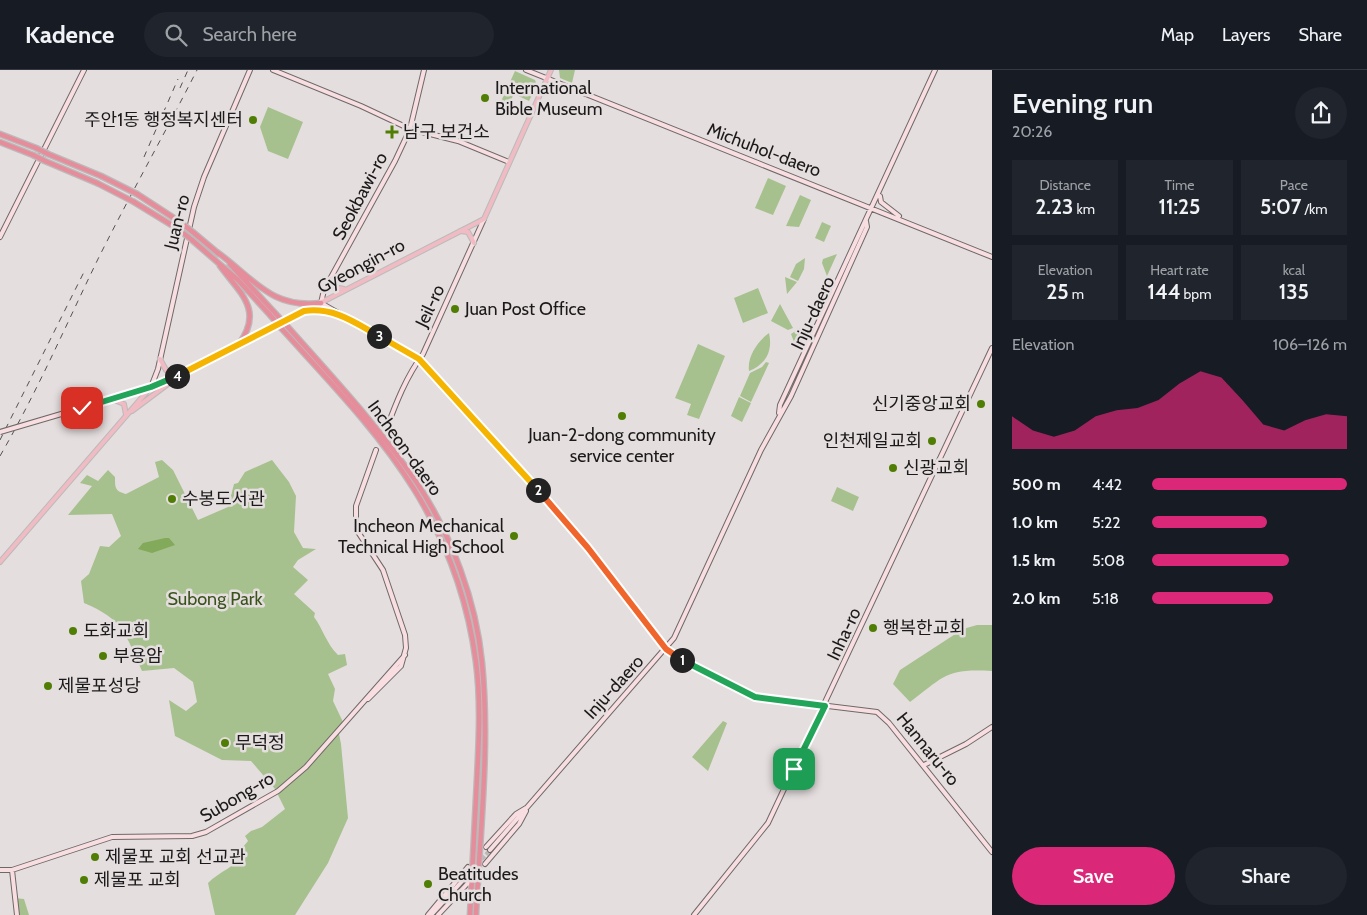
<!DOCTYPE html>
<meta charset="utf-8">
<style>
:root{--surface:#171b24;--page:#20242c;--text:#f1f3f6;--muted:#9ea1a6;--line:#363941;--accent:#db2777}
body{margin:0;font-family:Cabin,"Noto Sans KR",sans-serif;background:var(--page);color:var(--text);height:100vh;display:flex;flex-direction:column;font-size:19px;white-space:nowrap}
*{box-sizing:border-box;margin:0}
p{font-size:16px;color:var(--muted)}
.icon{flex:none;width:28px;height:28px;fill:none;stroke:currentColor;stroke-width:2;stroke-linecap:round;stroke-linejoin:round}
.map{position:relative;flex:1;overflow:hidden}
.details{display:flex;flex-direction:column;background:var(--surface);width:375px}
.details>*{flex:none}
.pin{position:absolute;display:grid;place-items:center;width:42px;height:42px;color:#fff;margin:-21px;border-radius:10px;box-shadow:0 2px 8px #0006}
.km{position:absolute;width:25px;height:25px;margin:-12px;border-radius:50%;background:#222;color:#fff;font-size:14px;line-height:25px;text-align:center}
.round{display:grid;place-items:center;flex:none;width:52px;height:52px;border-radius:26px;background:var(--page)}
.overview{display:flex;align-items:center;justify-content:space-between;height:85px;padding:0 20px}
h1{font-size:28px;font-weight:600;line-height:38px}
.metrics{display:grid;grid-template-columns:repeat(3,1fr);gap:8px;height:85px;padding:5px 20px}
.metrics div{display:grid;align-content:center;border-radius:0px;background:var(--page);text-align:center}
.metrics b{font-size:21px;font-weight:600}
.metrics small{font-size:14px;font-weight:400}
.metrics p{font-size:14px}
.chart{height:140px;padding:10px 20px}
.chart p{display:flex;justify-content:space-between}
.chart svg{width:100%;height:90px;margin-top:5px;fill:var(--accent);opacity:.7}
.primary-button{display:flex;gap:10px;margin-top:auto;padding:10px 20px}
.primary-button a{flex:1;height:58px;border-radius:30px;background:var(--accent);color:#fff;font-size:20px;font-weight:600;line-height:58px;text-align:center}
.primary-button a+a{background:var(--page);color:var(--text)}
ul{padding:0 20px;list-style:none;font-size:16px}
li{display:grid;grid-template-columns:80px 60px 1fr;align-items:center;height:38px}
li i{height:12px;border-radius:6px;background:var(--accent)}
header{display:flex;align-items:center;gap:30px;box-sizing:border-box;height:70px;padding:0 25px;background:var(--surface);border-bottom:1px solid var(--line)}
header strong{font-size:24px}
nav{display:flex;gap:28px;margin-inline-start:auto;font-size:18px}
.search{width:350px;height:45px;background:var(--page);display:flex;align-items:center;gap:12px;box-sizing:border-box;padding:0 18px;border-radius:28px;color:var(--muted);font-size:19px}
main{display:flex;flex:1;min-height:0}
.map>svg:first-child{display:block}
.green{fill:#a6c18e}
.water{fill:#83a95b}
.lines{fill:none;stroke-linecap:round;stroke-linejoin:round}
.secondary-tunnel{stroke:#bdb7b7;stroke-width:4;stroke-dasharray:4 2;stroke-linecap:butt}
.secondary-casing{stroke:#6e6969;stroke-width:6}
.primary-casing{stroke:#bbbaba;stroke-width:6}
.highway-casing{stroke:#bbbaba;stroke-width:7}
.secondary{stroke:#f8dde1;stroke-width:4}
.primary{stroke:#f0bbc3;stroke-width:4}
.highway{stroke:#e68d9b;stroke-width:4.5}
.rail{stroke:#545151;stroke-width:1;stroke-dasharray:6 6;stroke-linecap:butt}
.secondary-bridge-casing{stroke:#6e6969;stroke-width:6;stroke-linecap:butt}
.highway-bridge-casing{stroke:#bbbaba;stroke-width:7;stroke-linecap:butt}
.secondary-bridge{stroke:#f8dde1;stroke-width:4}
.highway-bridge{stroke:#e68d9b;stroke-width:4.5}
.split-1-casing{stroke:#fff;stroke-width:10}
.split-2-casing{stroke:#fff;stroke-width:10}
.split-3-casing{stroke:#fff;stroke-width:10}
.split-4-casing{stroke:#fff;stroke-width:10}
.split-5-casing{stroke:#fff;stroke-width:10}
.split-1{stroke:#22a559;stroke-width:6}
.split-2{stroke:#f0652b;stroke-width:6}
.split-3{stroke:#f5b400;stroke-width:6}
.split-4{stroke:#f5b400;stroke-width:6}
.split-5{stroke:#22a559;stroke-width:6}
.poi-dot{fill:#507d03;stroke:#e5dedf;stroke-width:2}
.labels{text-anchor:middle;stroke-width:5;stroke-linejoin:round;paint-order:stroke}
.poi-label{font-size:18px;fill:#1b1919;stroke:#e5dedf;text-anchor:start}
.street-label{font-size:18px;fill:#1b1919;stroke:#e5dedf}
.park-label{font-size:18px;fill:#39531b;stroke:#e5dedf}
</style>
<header>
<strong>Kadence</strong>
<div class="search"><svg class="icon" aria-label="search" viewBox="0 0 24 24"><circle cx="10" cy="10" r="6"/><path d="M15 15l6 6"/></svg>Search here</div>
<nav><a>Map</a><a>Layers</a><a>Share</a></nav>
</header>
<main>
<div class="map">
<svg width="992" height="845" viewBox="0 0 992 845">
<rect width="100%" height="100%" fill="#e5dedf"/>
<path class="green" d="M559 0H575L572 13 560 8Z
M515 1 535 10 537 15 529 31 514 24 504 43 497 40Z
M268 37 303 52 288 89 268 81 260 57Z
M768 108 786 116 773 145 755 138Z
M800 125 811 130 799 157 786 156Z
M822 152 831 156 824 172 815 168Z
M837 184 827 206 822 193 823 189Z
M805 188 804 199 798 211 790 207 796 194Z
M785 207 797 212 787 224Z
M758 218 768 243 743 253 734 228Z
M780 234 793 258 788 260 771 251Z
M806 254 796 277 791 264Z
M769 263C773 281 766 294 749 301 747 286 758 271 769 263Z
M698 274 725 286 699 349 687 345 691 334 675 328Z
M766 292 769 293 751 332 740 326 750 303 762 297Z
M739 327 751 333 742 352 731 346Z
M162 390 173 400 198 450 228 437 234 414 238 413 245 402 272 390 289 412 296 426 294 462 303 478 316 479 298 490 293 497 308 510 294 524 315 543 314 547C323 559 326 573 338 585L345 584 347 595 328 604 335 619 333 631 343 652 338 659 341 674 348 748 328 793 295 845H215L208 813C220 801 236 797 245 782L243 777 248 771 245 766 251 761 262 757 285 739 275 719 251 691 222 690 175 666 169 630 186 641 197 632 193 612 174 598 142 601C126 565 123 549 84 533L81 511 89 504 100 476 109 477 121 466 112 444 68 445 92 416 80 413 87 405 98 411 108 400 115 407C115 418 115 421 126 424L159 407 155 392Z
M837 417 859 427 853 441 831 431Z
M977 555H992V601C947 598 944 606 910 632L893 614 900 600 963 559Z
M723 651 727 653 708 701 692 687Z
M15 828 24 829 29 845H17Z"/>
<path class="water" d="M165 468H169L175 475 152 483 138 479 143 473Z"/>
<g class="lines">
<path class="secondary-tunnel" d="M466 807 490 780"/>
<defs>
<path id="secondary" d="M273 0 361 36 410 59 458 71 509 92
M424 0 410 59 395 91 324 220 321 233 419 289 588 478 670 583 755 627 877 642 889 653 992 782
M526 0 992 187
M880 126 881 132 899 146
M0 167 84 0
M68 342 151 317 158 299 194 137 204 107 250 0
M779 343 780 335 935 0
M386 360C396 333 406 307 423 284L484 149
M368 629 401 596 406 578 405 565 383 500 358 462 356 453V436L376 380
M924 695 966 674 992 657
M486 777 516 744 526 738
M490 780 674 568 761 380 791 326 867 157 866 151
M485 794 519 754 526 741
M0 800H12L112 767 192 766 206 762 278 721 306 697 405 585
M12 800 17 845
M428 845 468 797
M431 845 466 807
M438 845 468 813
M694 845 768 753 992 278"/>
<path id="primary" d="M460 161 468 162 474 173
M330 209 334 217 344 219
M309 241 323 239 350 250
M160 289 166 300 178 306
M112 329 124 334 126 345
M132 341 176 308
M0 492 151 317 178 306 484 149 551 0"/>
<path id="highway" d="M0 64 36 78
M0 72 33 85
M48 84 101 106
M45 91 97 113
M137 124 180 152
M134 132 178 159
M194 163 219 184
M192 170 238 210 270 245
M217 182C254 209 271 239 321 233
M230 194 275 243
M220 196C240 223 264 240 239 274
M287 256C332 307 379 357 417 413 451 465 476 530 482 593 490 676 480 762 476 845
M282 259C328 310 378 361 414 419 447 472 468 530 476 592 481 631 479 670 477 709 475 754 472 800 470 845"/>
</defs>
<use href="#secondary" class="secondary-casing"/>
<use href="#primary" class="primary-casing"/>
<use href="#highway" class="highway-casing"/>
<use href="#secondary" class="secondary"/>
<use href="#primary" class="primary"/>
<use href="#highway" class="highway"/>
<path class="rail" d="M180 18 188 0
M144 87 178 9
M0 370 85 200
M0 386C37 322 66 255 98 189 130 125 165 63 197 0"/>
<defs>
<path id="secondary-bridge" d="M0 362 68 342"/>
<path id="highway-bridge" d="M36 78 48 84
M33 85 45 91
M101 106 137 124
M97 113 134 132
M180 152 194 163
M178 159 192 170
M275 243 287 256
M270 245 282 259"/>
</defs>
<use href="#secondary-bridge" class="secondary-bridge-casing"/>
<use href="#highway-bridge" class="highway-bridge-casing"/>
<use href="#secondary-bridge" class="secondary-bridge"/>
<use href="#highway-bridge" class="highway-bridge"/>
</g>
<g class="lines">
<defs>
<path id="split-1" d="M682 590 755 627 825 636 794 699"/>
<path id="split-2" d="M538 420 588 478 666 579 682 590"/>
<path id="split-3" d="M379 266 419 289 538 420"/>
<path id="split-4" d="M177 306 304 241C334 237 354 252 379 266"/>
<path id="split-5" d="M82 338 151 317 177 306"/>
</defs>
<use href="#split-1" class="split-1-casing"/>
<use href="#split-2" class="split-2-casing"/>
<use href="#split-3" class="split-3-casing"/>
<use href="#split-4" class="split-4-casing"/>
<use href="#split-5" class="split-5-casing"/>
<use href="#split-1" class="split-1"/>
<use href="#split-2" class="split-2"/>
<use href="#split-3" class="split-3"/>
<use href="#split-4" class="split-4"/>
<use href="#split-5" class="split-5"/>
</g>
<g class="poi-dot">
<circle cx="485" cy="28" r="5"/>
<circle cx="253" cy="50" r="5"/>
<path d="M389.5 54.5h5v5h5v5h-5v5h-5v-5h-5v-5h5z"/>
<circle cx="455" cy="239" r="5"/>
<circle cx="981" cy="334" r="5"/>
<circle cx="622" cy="346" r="5"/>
<circle cx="932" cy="371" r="5"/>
<circle cx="893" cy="398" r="5"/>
<circle cx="172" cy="429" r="5"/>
<circle cx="514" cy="466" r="5"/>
<circle cx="873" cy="558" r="5"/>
<circle cx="73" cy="561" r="5"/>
<circle cx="103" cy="586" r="5"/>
<circle cx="48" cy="616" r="5"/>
<circle cx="225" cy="673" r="5"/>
<circle cx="95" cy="787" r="5"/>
<circle cx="84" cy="810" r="5"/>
<circle cx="428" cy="814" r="5"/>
</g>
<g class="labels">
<g class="poi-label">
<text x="495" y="24">International<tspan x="495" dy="21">Bible Museum</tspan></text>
<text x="243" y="56" text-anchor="end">주안1동 행정복지센터</text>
<text x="403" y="68">남구 보건소</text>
<text x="465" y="245">Juan Post Office</text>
<text x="971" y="340" text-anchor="end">신기중앙교회</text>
<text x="622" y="371" text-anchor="middle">Juan-2-dong community<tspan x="622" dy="21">service center</tspan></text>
<text x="922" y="377" text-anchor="end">인천제일교회</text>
<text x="903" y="404">신광교회</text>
<text x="182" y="435">수봉도서관</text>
<text x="504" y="462" text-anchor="end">Incheon Mechanical<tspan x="504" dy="21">Technical High School</tspan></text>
<text x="883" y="564">행복한교회</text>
<text x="83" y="567">도화교회</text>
<text x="113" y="592">부용암</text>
<text x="58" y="622">제물포성당</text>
<text x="235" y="679">무덕정</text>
<text x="105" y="793">제물포 교회 선교관</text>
<text x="438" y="810">Beatitudes<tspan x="438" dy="21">Church</tspan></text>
<text x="94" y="816">제물포 교회</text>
</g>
<g class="street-label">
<text transform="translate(764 80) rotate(21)" y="6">Michuhol-daero</text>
<text transform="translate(360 126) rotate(-62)" y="6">Seokbawi-ro</text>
<text transform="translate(177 152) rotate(-76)" y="6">Juan-ro</text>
<text transform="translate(361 196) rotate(-28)" y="6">Gyeongin-ro</text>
<text transform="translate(430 236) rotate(-65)" y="6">Jeil-ro</text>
<text transform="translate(813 243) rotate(-65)" y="6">Inju-daero</text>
<text transform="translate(405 378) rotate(54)" y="6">Incheon-daero</text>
<text transform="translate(844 564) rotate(-65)" y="6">Inha-ro</text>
<text transform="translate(614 617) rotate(-48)" y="6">Inju-daero</text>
<text transform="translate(928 679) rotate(51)" y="6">Hannaru-ro</text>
<text transform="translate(237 727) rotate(-30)" y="6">Subong-ro</text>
</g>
<g class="park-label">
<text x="215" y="535">Subong Park</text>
</g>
</g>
</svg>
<div class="pin" style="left:794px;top:699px;background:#1e9e55"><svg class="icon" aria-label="arrive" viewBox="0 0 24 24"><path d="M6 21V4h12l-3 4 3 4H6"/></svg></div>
<div class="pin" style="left:82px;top:338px;background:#d93025"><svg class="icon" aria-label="check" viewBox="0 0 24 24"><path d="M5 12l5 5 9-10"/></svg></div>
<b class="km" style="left:682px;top:590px">1</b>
<b class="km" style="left:538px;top:420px">2</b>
<b class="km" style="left:379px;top:266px">3</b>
<b class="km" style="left:177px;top:306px">4</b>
</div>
<section class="details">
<div class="overview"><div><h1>Evening run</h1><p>20:26</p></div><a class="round"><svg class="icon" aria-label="share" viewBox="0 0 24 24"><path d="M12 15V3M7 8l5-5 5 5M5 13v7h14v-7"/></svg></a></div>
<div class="metrics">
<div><p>Distance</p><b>2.23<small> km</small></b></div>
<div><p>Time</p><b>11:25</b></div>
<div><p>Pace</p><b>5:07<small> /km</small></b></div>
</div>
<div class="metrics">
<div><p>Elevation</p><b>25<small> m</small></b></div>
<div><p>Heart rate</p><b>144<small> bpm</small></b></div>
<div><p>kcal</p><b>135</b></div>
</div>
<div class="chart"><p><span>Elevation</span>106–126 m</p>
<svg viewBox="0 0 160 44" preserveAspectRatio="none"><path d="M0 44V28L10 35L20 38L30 35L40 28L50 25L60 24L70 20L80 12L90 6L100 9L110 20L120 32L130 35L140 30L150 27L160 28V44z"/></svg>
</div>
<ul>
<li><b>500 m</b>4:42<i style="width:100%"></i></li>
<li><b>1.0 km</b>5:22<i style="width:59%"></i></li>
<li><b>1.5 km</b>5:08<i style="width:70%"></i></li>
<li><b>2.0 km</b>5:18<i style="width:62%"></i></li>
</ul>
<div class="primary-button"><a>Save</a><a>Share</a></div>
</section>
</main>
